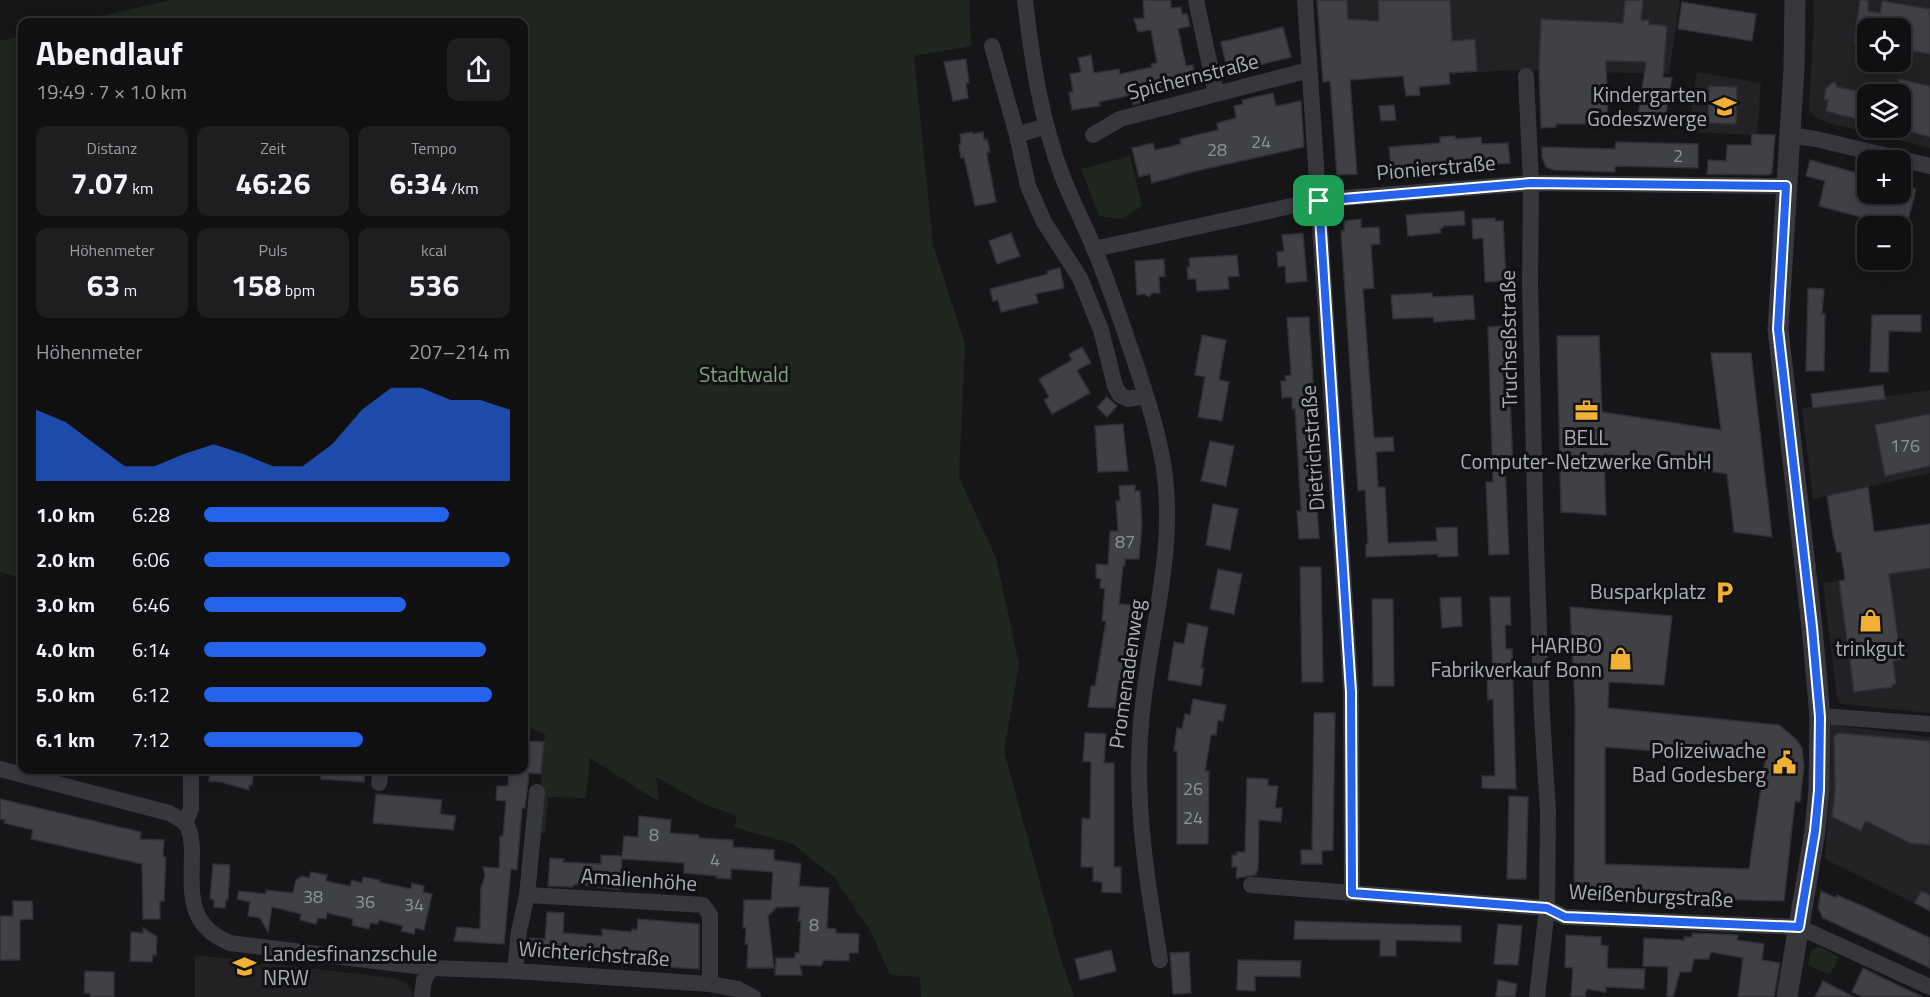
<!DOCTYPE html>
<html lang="de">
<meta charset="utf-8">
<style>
:root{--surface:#101012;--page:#1e1e20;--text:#f1f3f6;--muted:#9c9d9f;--line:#303032;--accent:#2563eb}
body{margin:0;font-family:"Titillium Web",sans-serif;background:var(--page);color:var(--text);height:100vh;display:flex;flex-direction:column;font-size:22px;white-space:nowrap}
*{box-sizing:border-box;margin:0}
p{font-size:20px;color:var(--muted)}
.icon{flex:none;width:33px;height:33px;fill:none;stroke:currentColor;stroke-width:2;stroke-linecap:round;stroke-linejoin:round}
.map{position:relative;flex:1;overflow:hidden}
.details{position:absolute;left:18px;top:18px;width:510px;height:756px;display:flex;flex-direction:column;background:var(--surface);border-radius:12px;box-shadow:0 3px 15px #0003,0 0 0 2px var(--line)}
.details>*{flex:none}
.buttons{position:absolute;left:1857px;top:18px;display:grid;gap:12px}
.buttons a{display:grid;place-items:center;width:54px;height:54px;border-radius:12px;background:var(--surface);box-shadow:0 3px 15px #0003,0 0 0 2px var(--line);font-size:30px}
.pin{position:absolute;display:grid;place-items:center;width:51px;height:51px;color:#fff;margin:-26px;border-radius:12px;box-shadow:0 3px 9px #0006}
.round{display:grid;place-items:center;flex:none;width:63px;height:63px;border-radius:12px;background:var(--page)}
.overview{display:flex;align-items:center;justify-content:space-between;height:102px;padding:0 18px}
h1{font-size:33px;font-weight:700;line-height:45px}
.figures{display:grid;grid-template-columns:repeat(3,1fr);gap:9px;height:102px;padding:6px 18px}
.figures div{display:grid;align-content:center;border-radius:12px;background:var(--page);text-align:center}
.figures b{font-size:30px;font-weight:700}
.figures small{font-size:16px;font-weight:400}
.figures p{font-size:16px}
.chart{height:168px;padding:12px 18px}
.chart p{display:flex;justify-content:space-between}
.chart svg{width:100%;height:108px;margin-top:6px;fill:var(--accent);opacity:.7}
ul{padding:0 18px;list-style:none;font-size:20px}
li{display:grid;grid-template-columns:96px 72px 1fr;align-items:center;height:45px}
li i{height:15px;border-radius:8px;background:var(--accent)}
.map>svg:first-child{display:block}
.built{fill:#222225;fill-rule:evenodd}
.green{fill:#1e261f}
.building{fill:#404145;stroke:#303034;stroke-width:1.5;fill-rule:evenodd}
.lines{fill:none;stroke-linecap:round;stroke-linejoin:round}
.minor{stroke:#37383d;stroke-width:16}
.tertiary{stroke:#37383d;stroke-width:21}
.route-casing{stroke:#fff;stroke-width:12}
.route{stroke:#2563eb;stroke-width:8}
.labels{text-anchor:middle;stroke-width:6;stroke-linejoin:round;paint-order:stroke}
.number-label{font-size:18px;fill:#8e929b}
.street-label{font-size:21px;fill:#a8adb8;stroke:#111113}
.poi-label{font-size:21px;fill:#a8adb8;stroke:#111113;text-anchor:end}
.park-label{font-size:21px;fill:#7fa381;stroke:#111113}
</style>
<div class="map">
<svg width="1930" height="997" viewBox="0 0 1930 997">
<rect width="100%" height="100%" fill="#161618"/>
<path class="built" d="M1318 0H1680L1669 74 1514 70 1323 82Z
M1813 0H1930V148L1828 123 1815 117 1809 109 1814 16ZM1868 28H1900V62H1868ZM1868 94H1900V128H1868Z
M1697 72 1761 83 1757 135 1688 132Z
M1930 390V473L1813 499 1802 408Z
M1930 568V713L1841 704 1837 698 1823 583Z
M1831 725 1930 737V911L1825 859 1830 788Z
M195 955 393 978 407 983 414 997H195Z"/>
<path class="green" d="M170 0H969L971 46 914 56 933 245 965 344 959 477 996 558 1019 664 1004 751 1060 956 1074 997H921L920 977 890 975 871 932 834 877 793 844 734 827 737 816 704 804 656 777 659 802 590 758 586 798 548 797 545 833 537 834 545 734 524 725V22H77Z
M22 36V578L0 572V41Z
M1130 156 1142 206 1121 219 1099 216 1081 169Z
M1818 946 1839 957 1830 975 1808 965 1811 951Z"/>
<path class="building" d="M1143 0H1171V8L1181 7 1182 14H1187L1190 26 1178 29 1186 66 1193 65 1196 81 1145 92 1146 101 1133 105 1131 95 1099 102 1100 106 1072 110 1069 92H1073L1070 74 1081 72 1078 58 1091 55 1094 73 1119 69 1120 74 1152 67 1151 64 1157 63 1151 30 1138 32 1134 19 1144 18Z
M1317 0H1347L1348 19 1379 21 1378 0H1450L1452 41 1475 39 1477 71 1449 73 1450 84 1419 87 1420 95 1406 96 1403 76 1350 80 1357 174 1337 175 1330 81 1323 82Z
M1625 0H1643L1641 20H1649V24L1667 26 1663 77 1672 78 1665 119 1638 115 1646 62 1606 61 1608 124H1556V127L1541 128 1539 68 1541 19 1623 23Z
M1860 0H1868V11L1880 13 1882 1 1930 9V54L1900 49V28H1868V44L1854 41Z
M1682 2 1756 14 1752 41 1678 29Z
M1283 27 1291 57 1228 73 1221 42Z
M966 59 969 83H966L968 98 953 101 944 62Z
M1899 79 1930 86V137L1900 129V94H1895Z
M1835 81 1837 87 1868 93V122L1826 111 1828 100 1824 99 1826 88Z
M1709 86 1737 87 1736 124 1708 123Z
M1273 93 1276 106 1301 101 1304 147 1196 171 1152 183 1150 174 1139 177 1132 148 1153 143 1155 150 1181 144 1180 139 1218 130 1217 123 1236 118 1234 106 1243 104 1242 100Z
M1394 105 1396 120 1381 121 1379 106Z
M972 132 973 134 983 132 984 140 987 139 990 152H987L988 161 996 202 975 206 966 165 964 157 961 158 959 145 961 144 960 134Z
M1752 134 1775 135 1772 173 1769 175 1707 174 1708 160 1726 161 1727 145H1751Z
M1455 136V139L1481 137 1482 144 1508 143 1510 163 1475 166 1474 161 1391 168 1389 147 1440 143V137Z
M1616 142 1698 144V168L1615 166V172L1554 170 1546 167 1542 157V147L1615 149Z
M1810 160 1868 176V194H1900V185L1916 189 1906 229 1819 206 1825 181 1806 176Z
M1464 211 1465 225 1443 226V228L1440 229 1441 233 1408 236 1406 215Z
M1495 218V221H1503L1506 281 1485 282 1483 238 1473 239 1472 219Z
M1361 219V228L1379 227 1380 244 1371 245 1374 288 1363 289 1374 438 1393 437 1394 451 1376 452 1378 487H1385L1388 543 1437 541 1436 528 1457 527 1458 556 1438 557V554L1366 557V544H1368L1365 490 1358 491 1341 231H1344V221Z
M1011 233 1020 256 997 264 989 241Z
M1303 233 1307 281 1286 283 1285 266 1278 267 1277 252 1284 251 1282 235Z
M1237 255 1239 276 1228 277 1229 289 1197 291 1196 279H1188L1187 267H1190L1189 258Z
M1164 259 1165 276 1159 277 1160 293H1152L1149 297 1145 294 1137 295 1135 261Z
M1060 268 1064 288 1036 294 1038 303 1001 312 998 300 993 301 990 289 1048 274 1047 271Z
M1808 288 1824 289 1822 314H1825L1824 371H1806Z
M1432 293V297L1473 295 1475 319 1434 322 1433 317 1393 319 1391 295Z
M1872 315H1921V332L1889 331 1888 372H1870Z
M1309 317 1320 492H1316L1319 538 1299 539 1297 511H1301L1295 409H1292V397L1282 398 1281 381H1286L1285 376 1291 375 1287 318Z
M1507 326 1513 466H1505L1509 554 1489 555 1486 482H1493L1488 327Z
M1202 335 1226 340 1219 380 1229 382 1222 421 1198 417 1205 377 1195 375Z
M1557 336H1599L1602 412 1721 430 1711 353H1751L1772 537 1734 532 1727 474 1604 454 1606 515 1561 512Z
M1082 347 1091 363 1077 370 1090 393 1052 414 1044 400 1049 397 1039 379 1072 360 1069 354Z
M1883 385 1885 399 1813 408 1811 394Z
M1107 397 1117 406 1107 417 1097 407Z
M1930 414V466L1885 476 1875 425Z
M1123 424 1128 471 1098 472 1095 426Z
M1210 441 1234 446 1226 486 1201 481Z
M1135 485V491H1140L1142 524 1139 559H1125V566H1123L1119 604 1131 605 1125 656 1121 680H1119L1115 708 1088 707 1091 686H1095L1106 621H1102L1105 589 1100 588 1101 579 1096 578V564L1108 565 1110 531H1118L1116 501H1120L1119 486Z
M1868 487 1874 532 1930 524V568L1889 574 1901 660 1893 661 1896 684 1892 685 1893 687 1854 692 1839 581 1845 580 1841 552H1837L1833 535 1827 496Z
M1213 504 1238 509 1230 550 1206 545Z
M1300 567H1321L1323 682H1302Z
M1218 569 1242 574 1234 614 1210 609Z
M1461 597 1462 626 1442 628 1440 598Z
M1490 597H1510L1511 625H1505L1506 649H1512L1516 789 1482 788V776H1495L1493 699 1488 700 1487 677H1493Z
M1372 599H1393L1394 686H1373Z
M1570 607 1672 616 1664 685 1609 682 1608 708 1779 725 1796 739 1802 748 1804 766 1800 802 1795 801 1784 901 1574 895 1575 705ZM1605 747 1765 760 1749 869 1605 864Z
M1188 623 1208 627 1201 668H1204L1201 686 1168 680 1174 642 1184 644Z
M1193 699 1226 705 1223 721 1218 720 1216 735H1211L1205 771H1209L1208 844H1177V751H1174L1177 728 1182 729 1185 714 1190 715Z
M1314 713H1335L1333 850 1322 851V864H1301V850H1312Z
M1085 733 1106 734 1104 763H1114V867H1121V893L1102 892V882L1093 881V867H1081L1082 818 1090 819 1091 762 1083 761Z
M1838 733 1930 741V845L1910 843 1866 821 1861 831 1832 817 1835 790 1834 737Z
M524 741 544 742 541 774 529 773 525 808H522L517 870 511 869 504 944 454 941 457 927 480 929 481 887 485 875 483 867 499 868 500 836H503L506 801 496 800 497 786H508L509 770H524Z
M210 770H254L252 785H249V790L221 782 209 781Z
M321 770H365L364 782 321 779Z
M1247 778 1268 779V786H1278L1275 808H1282L1281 822 1259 820 1258 871H1256V875L1236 878 1237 867H1232V855H1237V852H1245Z
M376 794 442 800 440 814 456 816 453 830 373 823Z
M1509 796 1528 797 1526 879H1507Z
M0 799 141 832 140 839 164 840 163 857H166L164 901H160V919H143L142 864 31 839 33 830 4 823 5 820 0 819Z
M639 816 671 820 670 833 699 835V838L733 840V847L774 850V860L801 864 799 886 829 888 827 928 836 929V933L859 934 858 953H849V961L824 960 821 966 800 965 802 975H775L776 958H795V953H799L801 921H798L800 907H777L768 916 774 968H747L748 944H745L746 928H743L744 900H771L773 872 731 869V879L716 878 717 876 684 873V863L622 859 620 890 576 884 572 887 548 886 550 858 564 859 563 862 601 864V855L622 856 624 836 638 837Z
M213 864 230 865 228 900H226L225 908 214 907V899H210Z
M311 872 327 875 326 881 350 886 352 880 362 883 363 877 380 880 379 882 411 889 412 883 424 886 423 892 432 894 424 930 415 928 414 934 401 931 403 926 379 920 378 924 370 923 369 929 352 925 353 919 327 913 326 919 318 918 316 924 300 920 301 914 272 907 268 932 260 918 248 916 250 902 237 899 239 891 266 894V890L293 893 296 880 302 876 309 878Z
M1821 891 1836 898 1837 895 1865 907 1930 938V968L1823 918 1818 908Z
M1921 891 1930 895V911L1915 903Z
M13 901H32L33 919 20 920V960H0V916H13Z
M547 912 564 913 563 933 602 936V929L631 932 632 929 637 930 638 919 699 924V969L528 958 530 938 545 939Z
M1295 921 1461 926V942L1396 940V956H1380V940L1294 939Z
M1498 924 1522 926 1518 965 1494 964Z
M143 928 157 937 156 955H153L152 962 130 961 131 932 143 933Z
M1692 933 1738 935 1737 940 1764 944 1762 960 1780 963 1774 997H1738L1743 958 1711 952 1709 959H1694L1691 972H1680L1673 997H1667L1668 967 1643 966 1644 938 1684 940V937H1692Z
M1566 935 1601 937V945L1608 946 1607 968 1645 969 1644 989 1606 987V992L1587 989 1585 997H1571L1573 968 1565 967Z
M1111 950 1116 971 1080 980 1075 959Z
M1189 952 1191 993 1173 994 1170 953Z
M1238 960 1301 961 1300 977 1255 976V991L1237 990Z
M1863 968 1891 982 1923 997H1862L1852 992Z
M85 971 114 972V997H90V993H84Z
M1498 980 1517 984 1515 997H1496Z
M1823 981 1854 997H1815Z"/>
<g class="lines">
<path class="minor" d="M1025 0C1032 61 1041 121 1063 178 1072 201 1084 224 1093 246 1108 281 1120 318 1132 353 1144 389 1157 426 1163 463 1178 551 1148 636 1141 723 1134 803 1147 881 1160 960
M1196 0 1216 94
M1305 0 1351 692 1352 893
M992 46 1017 135 1028 186 1044 222 1080 278 1101 330 1115 386 1120 395 1128 399 1146 396
M1526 76 1531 183 1530 285 1536 543 1542 717 1548 810 1547 908 1537 997
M1017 135 1046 126
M1093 135 1120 119 1309 70
M1790 135 1816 139 1930 166
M1094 249 1319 200 1531 183 1786 186
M1820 716 1930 724
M0 769 169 813C174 816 180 818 185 823 191 830 191 840 192 849 192 891 185 925 230 943L431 968 515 971 710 984 738 989 753 997
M379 783 381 770
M185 823 191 809V770
M1251 885 1547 908 1565 917 1799 927 1930 987
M527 895 537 792
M515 971 519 931 527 895 688 904 703 905 710 915V984
M422 997 424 980 431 968"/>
<path class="tertiary" d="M1787 997 1815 831 1819 790 1820 716 1812 627 1778 329 1794 69 1795 0"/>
</g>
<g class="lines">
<defs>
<path id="route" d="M1531 183 1786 186 1778 329 1812 627 1820 717 1819 790 1815 831 1799 927 1565 917 1547 908 1352 893 1351 692 1319 201Z"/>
</defs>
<use href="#route" class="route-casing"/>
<use href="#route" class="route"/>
</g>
<defs>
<symbol id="school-bare" viewBox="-9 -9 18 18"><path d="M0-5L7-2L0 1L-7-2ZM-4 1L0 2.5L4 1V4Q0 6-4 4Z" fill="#f2b134" stroke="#111113" stroke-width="2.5" paint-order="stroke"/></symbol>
<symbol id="office-bare" viewBox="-9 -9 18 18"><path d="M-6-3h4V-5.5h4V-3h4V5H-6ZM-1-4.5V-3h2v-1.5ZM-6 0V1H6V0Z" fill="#f2b134" stroke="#111113" stroke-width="2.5" paint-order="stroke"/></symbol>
<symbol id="parking-bare" viewBox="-9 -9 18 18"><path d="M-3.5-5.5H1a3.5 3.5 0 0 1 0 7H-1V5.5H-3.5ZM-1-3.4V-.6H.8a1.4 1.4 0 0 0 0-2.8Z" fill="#f2b134" stroke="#111113" stroke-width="2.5" paint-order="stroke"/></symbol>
<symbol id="shop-bare" viewBox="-9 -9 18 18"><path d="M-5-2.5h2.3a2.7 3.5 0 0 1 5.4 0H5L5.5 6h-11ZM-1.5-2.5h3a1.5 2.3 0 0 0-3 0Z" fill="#f2b134" stroke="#111113" stroke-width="2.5" paint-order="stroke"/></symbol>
<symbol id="civic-bare" viewBox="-9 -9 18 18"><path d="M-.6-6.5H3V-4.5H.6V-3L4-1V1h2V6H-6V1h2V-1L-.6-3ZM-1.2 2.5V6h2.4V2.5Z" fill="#f2b134" stroke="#111113" stroke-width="2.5" paint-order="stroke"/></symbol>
<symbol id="university-bare" viewBox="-9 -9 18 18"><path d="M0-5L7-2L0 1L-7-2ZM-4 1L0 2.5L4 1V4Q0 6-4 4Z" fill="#f2b134" stroke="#111113" stroke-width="2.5" paint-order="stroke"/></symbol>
</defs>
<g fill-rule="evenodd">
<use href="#school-bare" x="1708" y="90" width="33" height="33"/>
<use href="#office-bare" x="1570" y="394" width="33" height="33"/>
<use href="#parking-bare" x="1708" y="576" width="33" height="33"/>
<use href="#shop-bare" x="1854" y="604" width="33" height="33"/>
<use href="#shop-bare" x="1604" y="642" width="33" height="33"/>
<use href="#civic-bare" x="1768" y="746" width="33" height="33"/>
<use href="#university-bare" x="228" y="950" width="33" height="33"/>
</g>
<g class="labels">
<g class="number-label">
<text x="1261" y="148">24</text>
<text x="1217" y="156">28</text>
<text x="1678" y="162">2</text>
<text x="1905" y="452">176</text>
<text x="1125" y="548">87</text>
<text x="1193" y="795">26</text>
<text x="1193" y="824">24</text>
<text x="654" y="841">8</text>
<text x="715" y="866">4</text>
<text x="313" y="903">38</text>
<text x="365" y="908">36</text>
<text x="414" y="911">34</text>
<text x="814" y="931">8</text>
</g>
<g class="street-label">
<text transform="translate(1193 77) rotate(-14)" y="7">Spichernstraße</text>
<text transform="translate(1436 168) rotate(-5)" y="7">Pionierstraße</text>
<text transform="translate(1509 339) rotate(-91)" y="7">Truchseßstraße</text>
<text transform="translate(1313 448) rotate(-94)" y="7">Dietrichstraße</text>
<text transform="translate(1127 674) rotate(-82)" y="7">Promenadenweg</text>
<text transform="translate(639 880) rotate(4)" y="7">Amalienhöhe</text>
<text transform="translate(1651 896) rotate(3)" y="7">Weißenburgstraße</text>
<text transform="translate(594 954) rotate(4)" y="7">Wichterichstraße</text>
</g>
<g class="poi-label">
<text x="1707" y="102">Kindergarten<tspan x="1707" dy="24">Godeszwerge</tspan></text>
<text x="1586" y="445" text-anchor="middle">BELL<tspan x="1586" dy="24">Computer-Netzwerke GmbH</tspan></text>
<text x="1706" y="599">Busparkplatz</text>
<text x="1602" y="653">HARIBO<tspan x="1602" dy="24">Fabrikverkauf Bonn</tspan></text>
<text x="1870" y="656" text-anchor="middle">trinkgut</text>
<text x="1766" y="758">Polizeiwache<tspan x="1766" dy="24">Bad Godesberg</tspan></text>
<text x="263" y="961" text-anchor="start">Landesfinanzschule<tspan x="263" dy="24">NRW</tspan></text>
</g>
<g class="park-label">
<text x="744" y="382">Stadtwald</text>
</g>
</g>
</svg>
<div class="buttons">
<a><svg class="icon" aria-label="locate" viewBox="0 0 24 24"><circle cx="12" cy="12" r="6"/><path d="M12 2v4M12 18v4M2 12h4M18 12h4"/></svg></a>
<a><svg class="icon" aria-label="layers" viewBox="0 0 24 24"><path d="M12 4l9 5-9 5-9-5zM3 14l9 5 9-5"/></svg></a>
<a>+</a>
<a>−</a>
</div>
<div class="pin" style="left:1319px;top:201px;background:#1e9e55"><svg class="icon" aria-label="arrive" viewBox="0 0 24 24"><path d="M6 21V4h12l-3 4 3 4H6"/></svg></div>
<section class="details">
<div class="overview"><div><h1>Abendlauf</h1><p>19:49 · 7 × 1.0 km</p></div><a class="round"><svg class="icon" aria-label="share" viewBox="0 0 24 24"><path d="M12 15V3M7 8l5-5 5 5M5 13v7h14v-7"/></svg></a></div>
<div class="figures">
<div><p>Distanz</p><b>7.07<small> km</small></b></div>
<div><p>Zeit</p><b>46:26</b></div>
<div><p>Tempo</p><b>6:34<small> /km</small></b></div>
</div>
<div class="figures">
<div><p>Höhenmeter</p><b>63<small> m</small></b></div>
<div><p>Puls</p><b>158<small> bpm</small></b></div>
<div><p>kcal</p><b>536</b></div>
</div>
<div class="chart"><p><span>Höhenmeter</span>207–214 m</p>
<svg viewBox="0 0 160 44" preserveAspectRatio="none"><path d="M0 44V15L10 20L20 29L30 38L40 38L50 33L60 29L70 33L80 38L90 38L100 29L110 15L120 6L130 6L140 11L150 11L160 15V44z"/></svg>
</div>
<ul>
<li><b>1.0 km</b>6:28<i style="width:80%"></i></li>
<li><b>2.0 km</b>6:06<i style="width:100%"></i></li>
<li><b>3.0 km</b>6:46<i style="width:66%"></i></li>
<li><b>4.0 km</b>6:14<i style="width:92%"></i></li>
<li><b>5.0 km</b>6:12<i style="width:94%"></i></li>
<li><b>6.1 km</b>7:12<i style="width:52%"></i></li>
</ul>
</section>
</div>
